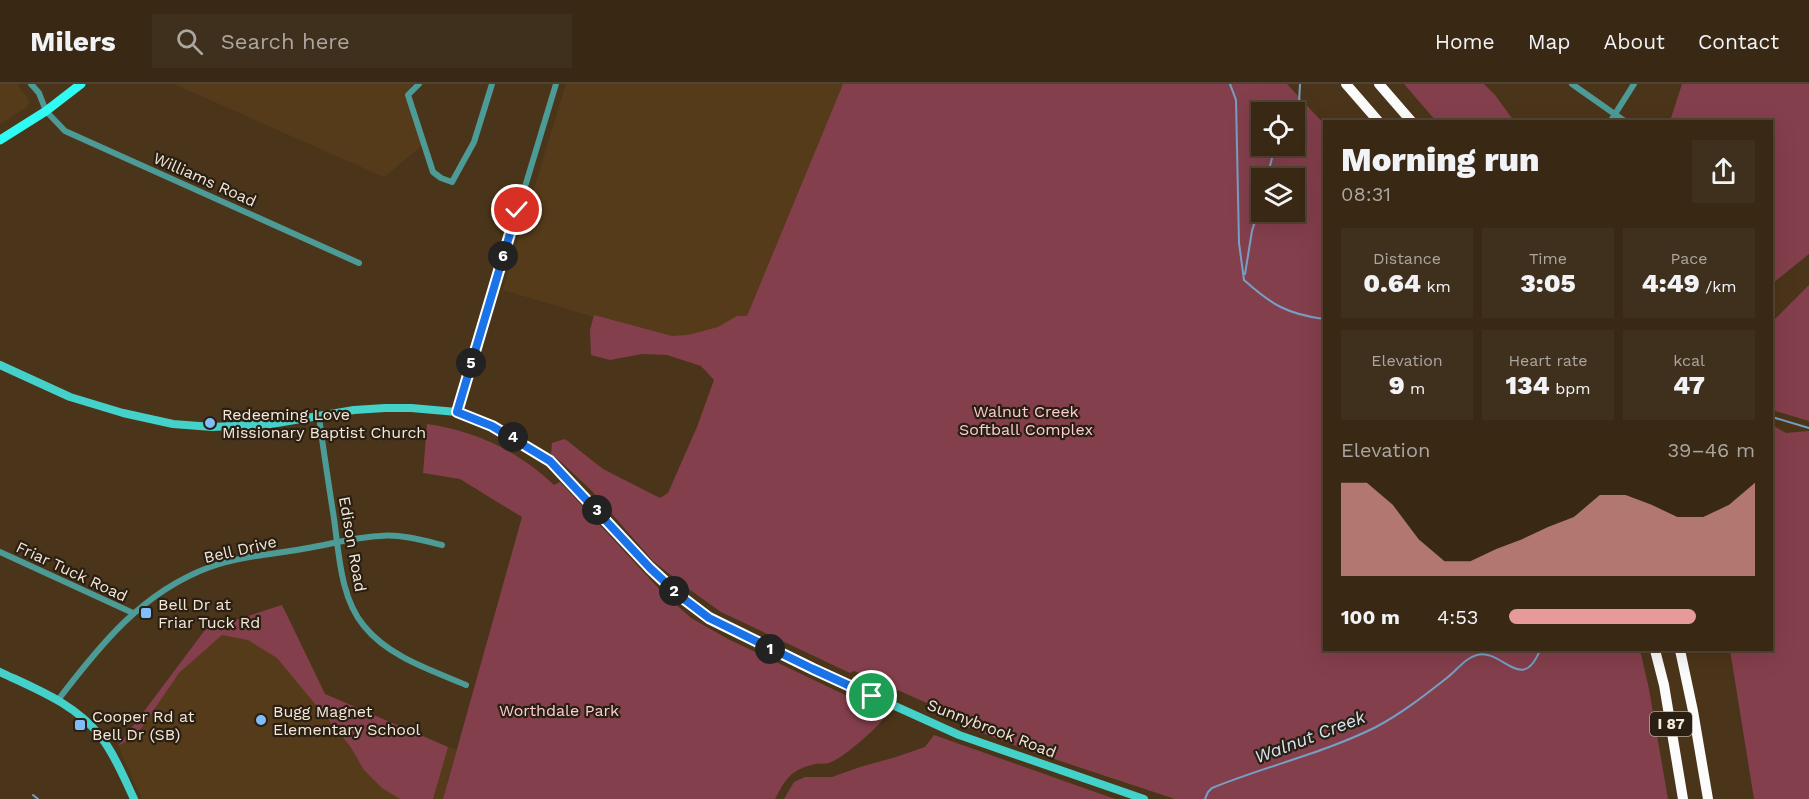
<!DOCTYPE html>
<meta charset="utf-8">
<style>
:root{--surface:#382814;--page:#3f301d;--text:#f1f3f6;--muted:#aba6a0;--line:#524434;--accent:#e69b98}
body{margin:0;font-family:"Work Sans",sans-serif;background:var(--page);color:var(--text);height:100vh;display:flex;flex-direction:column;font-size:22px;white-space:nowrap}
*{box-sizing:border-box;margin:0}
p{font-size:20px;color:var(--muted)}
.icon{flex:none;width:33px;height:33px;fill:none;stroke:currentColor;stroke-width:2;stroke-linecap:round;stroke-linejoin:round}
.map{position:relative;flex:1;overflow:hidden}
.panel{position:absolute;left:1323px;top:36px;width:450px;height:531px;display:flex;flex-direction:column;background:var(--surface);border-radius:0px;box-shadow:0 6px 24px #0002,0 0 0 2px var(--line)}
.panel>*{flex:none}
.tools{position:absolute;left:1251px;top:18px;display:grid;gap:12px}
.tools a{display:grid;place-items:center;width:54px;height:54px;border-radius:0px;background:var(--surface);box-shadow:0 6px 24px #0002,0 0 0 2px var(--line);font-size:30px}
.pin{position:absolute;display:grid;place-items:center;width:51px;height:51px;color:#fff;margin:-26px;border:3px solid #fff;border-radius:50%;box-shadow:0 2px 6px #0007}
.km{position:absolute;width:30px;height:30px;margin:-15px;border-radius:50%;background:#222;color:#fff;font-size:16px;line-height:30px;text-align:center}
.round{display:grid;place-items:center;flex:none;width:63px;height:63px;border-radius:0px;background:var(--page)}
.overview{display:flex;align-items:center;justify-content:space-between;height:102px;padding:0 18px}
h1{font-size:33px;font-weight:800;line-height:45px}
.figures{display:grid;grid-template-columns:repeat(3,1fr);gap:9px;height:102px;padding:6px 18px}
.figures div{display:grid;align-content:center;border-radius:0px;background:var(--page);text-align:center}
.figures b{font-size:26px;font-weight:800}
.figures small{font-size:16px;font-weight:400}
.figures p{font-size:16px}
.chart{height:168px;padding:12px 18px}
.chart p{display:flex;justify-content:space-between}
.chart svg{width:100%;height:108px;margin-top:6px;fill:var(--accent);opacity:.7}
ul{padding:0 18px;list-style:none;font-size:20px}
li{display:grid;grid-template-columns:96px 72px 1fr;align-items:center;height:45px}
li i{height:15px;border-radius:8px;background:var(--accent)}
header{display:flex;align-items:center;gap:36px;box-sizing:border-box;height:84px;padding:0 30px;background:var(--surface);border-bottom:2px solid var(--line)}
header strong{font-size:28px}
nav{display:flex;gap:33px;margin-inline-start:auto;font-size:21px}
.search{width:420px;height:54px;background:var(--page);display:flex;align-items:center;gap:15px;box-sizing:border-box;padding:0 21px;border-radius:0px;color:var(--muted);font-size:22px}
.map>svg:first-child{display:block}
.built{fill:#563b1a}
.green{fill:#843f4c;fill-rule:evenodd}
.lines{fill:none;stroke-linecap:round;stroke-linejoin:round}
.stream{stroke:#779fc4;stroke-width:2}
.street{stroke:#4c9b96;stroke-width:6}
.secondary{stroke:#44d1ca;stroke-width:8}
.primary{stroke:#2ffbf2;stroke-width:9}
.highway{stroke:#fcfcfc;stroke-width:10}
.route-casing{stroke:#fff;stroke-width:12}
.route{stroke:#1a73e8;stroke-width:8}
.poi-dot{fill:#80bdfa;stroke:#291f13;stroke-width:2}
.labels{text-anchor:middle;stroke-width:4.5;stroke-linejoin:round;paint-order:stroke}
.shield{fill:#291f13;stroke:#b8ac9d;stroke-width:1.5}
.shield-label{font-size:15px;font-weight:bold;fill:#f6e8d8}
.street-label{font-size:16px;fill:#f6e8d8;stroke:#291f13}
.park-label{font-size:16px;fill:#feccd2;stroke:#291f13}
.poi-label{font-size:16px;fill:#f6e8d8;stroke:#291f13;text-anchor:start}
.water-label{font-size:18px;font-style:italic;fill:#d6e6f7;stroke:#291f13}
</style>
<header>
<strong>Milers</strong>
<div class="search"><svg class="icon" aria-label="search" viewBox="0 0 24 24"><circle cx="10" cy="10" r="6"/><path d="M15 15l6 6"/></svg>Search here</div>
<nav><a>Home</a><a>Map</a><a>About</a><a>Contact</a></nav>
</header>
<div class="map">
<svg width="1809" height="715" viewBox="0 0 1809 715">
<rect width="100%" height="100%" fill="#4b351a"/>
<path class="built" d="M0 0H17L30 18 26 23 0 40Z
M174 0H412L406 14 424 60 384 93Z
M566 0H843L730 273 503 206Z
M282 521 325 610 456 666 443 715H142L118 662 205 546Z"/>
<path class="green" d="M843 0H1287L1324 40V566H1640L1649 605 1668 715H1175L1030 667 961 641 968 637 854 587 850 589 721 528 686 503 653 477 591 406 560 377 551 370 552 359 565 355 603 385 660 414 668 409 697 343 714 296 701 282 667 271 642 270 610 276 591 271 590 246 594 231 672 252 688 251 718 243 737 232H747ZM1262 28H1294V62H1262ZM1262 94H1294V128H1262Z
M1404 0H1484L1495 11 1514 37H1436Z
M1682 0H1809V170L1773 199H1772V38L1670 37Z
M1809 201V337L1772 326V238Z
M427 340C474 346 520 368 554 401L560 398 661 507 691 534 728 555 887 631C877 644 844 674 829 679 825 680 820 679 815 680 791 686 787 693 775 715H443L522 433 460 395 423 389Z
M1772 341 1786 349 1809 347V715H1754L1730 566H1772Z
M282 521 325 610 448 663 433 715H400L382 704 364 686 350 662 277 574 248 556 222 551 179 589 136 652 118 662 205 546Z
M934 651 1115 715H784L794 698 805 693H832L860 683 896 673 925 663Z"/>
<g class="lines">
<path class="stream" d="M1230 0 1236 16 1239 159 1244 196C1272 221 1287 230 1324 235
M1294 29 1299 19 1300 0
M1267 94 1275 62
M1245 190 1252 147 1262 114
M1772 333 1809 344
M33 711 38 715
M1205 715 1208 708 1212 704C1266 682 1324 669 1376 643 1401 630 1425 611 1448 593 1457 586 1465 574 1477 571 1502 564 1522 611 1540 566"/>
<path class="street" d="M31 0 39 9 46 27 65 47 359 179
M419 0 408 11 433 88 441 94 452 98 474 58 492 0
M1572 0 1626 38
M1610 38 1634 0
M457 328 556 0
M319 332C323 364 328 396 333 428 339 465 339 512 364 542 389 573 431 586 466 601
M0 468 133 529
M58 616C100 561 142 508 210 483 240 472 276 470 308 464 331 460 356 453 380 452 400 450 422 456 442 461"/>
<path class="secondary" d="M0 281 70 313 123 329 173 340 212 343 271 340 354 326 385 324H411L457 328 492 342 522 358 550 377 650 485 680 512 709 534 813 585 959 651 1144 715
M0 588C36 605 76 620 101 653 115 671 124 694 134 715"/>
<path class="primary" d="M0 56 46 27 81 0"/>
<path class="highway" d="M1346 0 1379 38
M1379 0 1412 38
M1655 566 1664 601 1683 715
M1680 566 1693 627 1708 715"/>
</g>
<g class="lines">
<defs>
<path id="route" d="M517 126 457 328 492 342 550 377 650 484 680 512 709 534 813 585 872 612"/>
</defs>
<use href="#route" class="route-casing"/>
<use href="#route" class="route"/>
</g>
<g class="poi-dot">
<circle cx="210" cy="339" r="6"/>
<rect x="140" y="523" width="12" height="12" rx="3"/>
<circle cx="261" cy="636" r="6"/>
<rect x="74" y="635" width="12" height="12" rx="3"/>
</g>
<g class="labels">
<rect class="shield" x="1650" y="628" width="42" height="24" rx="4.5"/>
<g class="shield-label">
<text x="1671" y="645">I 87</text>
</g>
<g class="street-label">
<text transform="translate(205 95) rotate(24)" y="6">Williams Road</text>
<text transform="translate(353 460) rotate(80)" y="6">Edison Road</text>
<text transform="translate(240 465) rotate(-13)" y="6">Bell Drive</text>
<text transform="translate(72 487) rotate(25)" y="6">Friar Tuck Road</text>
<text transform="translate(992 644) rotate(21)" y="6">Sunnybrook Road</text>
</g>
<g class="park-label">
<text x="1026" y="333">Walnut Creek<tspan x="1026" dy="18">Softball Complex</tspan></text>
<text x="559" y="632">Worthdale Park</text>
</g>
<g class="poi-label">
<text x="222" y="336">Redeeming Love<tspan x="222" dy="18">Missionary Baptist Church</tspan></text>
<text x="158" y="526">Bell Dr at<tspan x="158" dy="18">Friar Tuck Rd</tspan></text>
<text x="273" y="633">Bugg Magnet<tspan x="273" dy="18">Elementary School</tspan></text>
<text x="92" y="638">Cooper Rd at<tspan x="92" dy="18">Bell Dr (SB)</tspan></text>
</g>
<g class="water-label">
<text transform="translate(1310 653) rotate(-21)" y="6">Walnut Creek</text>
</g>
</g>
</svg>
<div class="tools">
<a><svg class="icon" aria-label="locate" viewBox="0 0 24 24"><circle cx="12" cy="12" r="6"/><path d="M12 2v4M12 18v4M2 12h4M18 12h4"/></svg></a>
<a><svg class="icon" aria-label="layers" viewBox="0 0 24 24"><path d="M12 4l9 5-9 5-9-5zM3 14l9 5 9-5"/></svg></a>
</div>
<div class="pin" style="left:872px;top:612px;background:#1e9e55"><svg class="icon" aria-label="arrive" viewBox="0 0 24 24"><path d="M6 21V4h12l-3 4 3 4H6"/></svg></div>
<div class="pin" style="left:517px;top:126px;background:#d93025"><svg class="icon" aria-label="check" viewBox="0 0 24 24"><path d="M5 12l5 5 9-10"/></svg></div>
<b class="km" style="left:770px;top:565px">1</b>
<b class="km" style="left:674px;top:507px">2</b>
<b class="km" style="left:597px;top:426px">3</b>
<b class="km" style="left:513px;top:353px">4</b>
<b class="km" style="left:471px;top:279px">5</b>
<b class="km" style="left:503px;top:172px">6</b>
<section class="panel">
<div class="overview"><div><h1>Morning run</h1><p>08:31</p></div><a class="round"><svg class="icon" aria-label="share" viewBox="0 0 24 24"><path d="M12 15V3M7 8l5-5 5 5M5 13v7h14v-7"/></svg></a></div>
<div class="figures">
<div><p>Distance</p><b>0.64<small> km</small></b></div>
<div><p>Time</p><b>3:05</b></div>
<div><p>Pace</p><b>4:49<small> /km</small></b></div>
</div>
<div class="figures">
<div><p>Elevation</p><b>9<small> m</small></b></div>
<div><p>Heart rate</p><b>134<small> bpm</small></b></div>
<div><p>kcal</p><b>47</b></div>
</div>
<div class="chart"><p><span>Elevation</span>39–46 m</p>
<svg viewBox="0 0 160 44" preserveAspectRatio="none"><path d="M0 44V6L10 6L20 15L30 29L40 38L50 38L60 33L70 29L80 24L90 20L100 11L110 11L120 15L130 20L140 20L150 15L160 6V44z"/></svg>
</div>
<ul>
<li><b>100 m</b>4:53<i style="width:76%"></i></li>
</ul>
</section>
</div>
